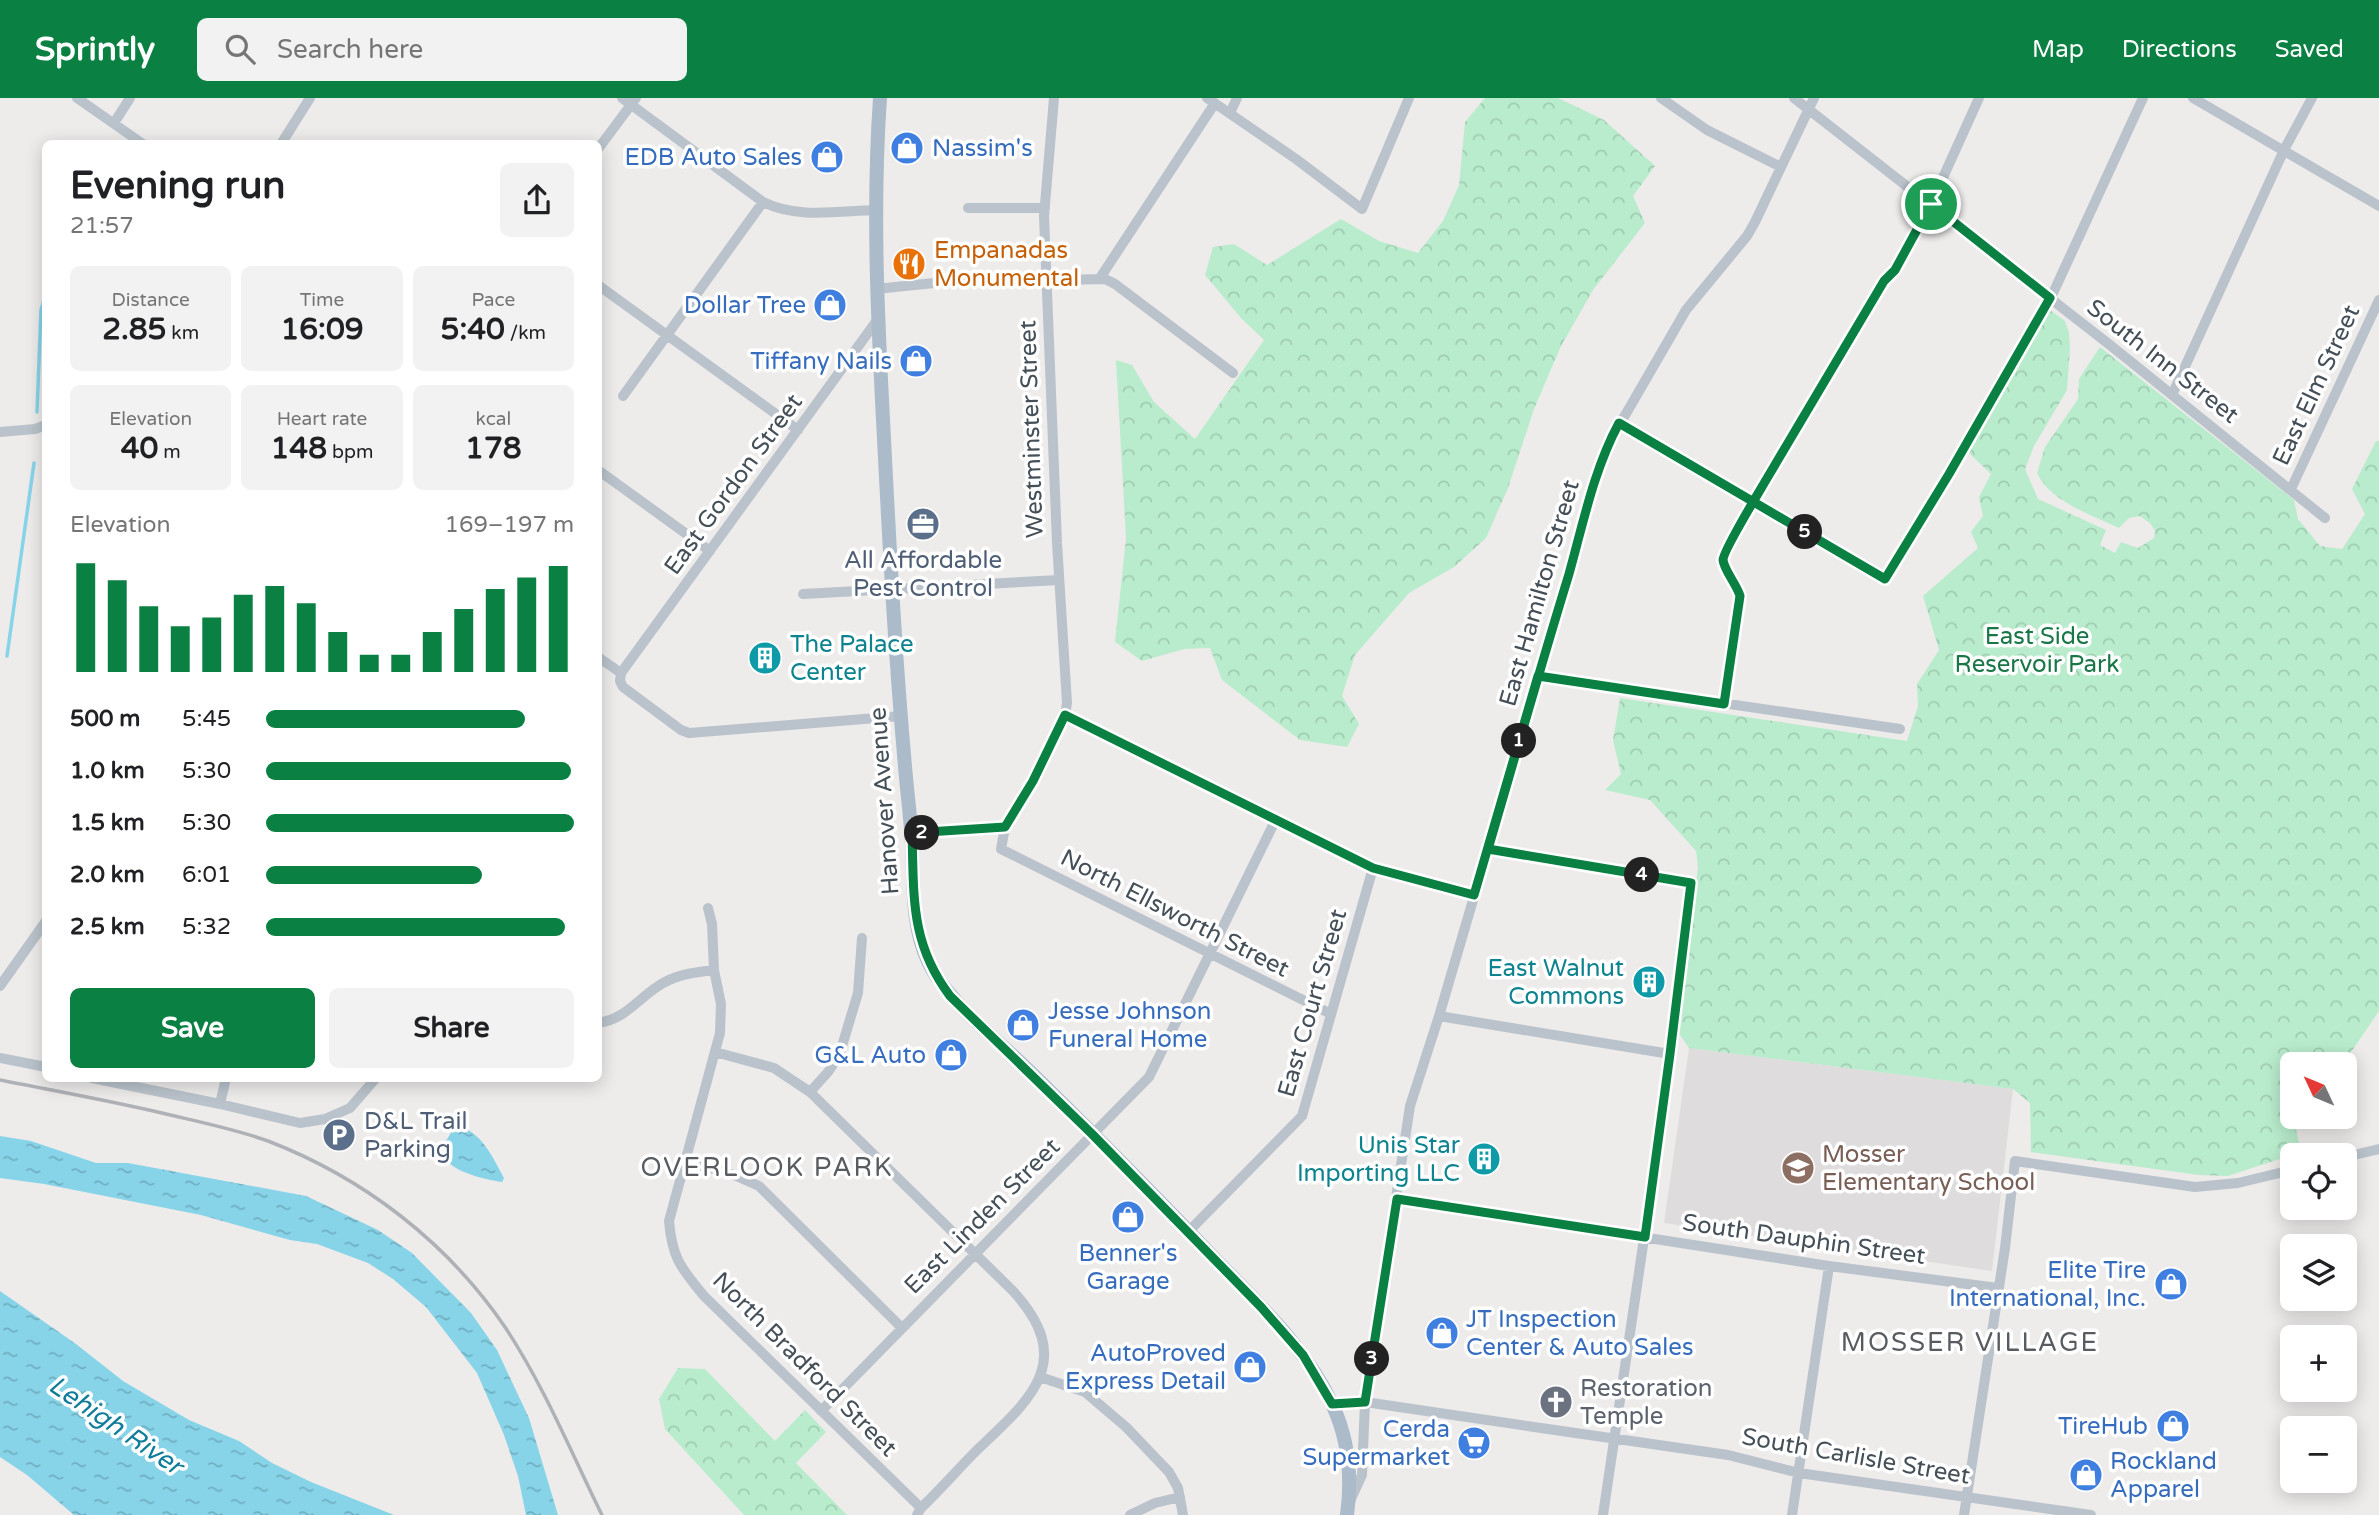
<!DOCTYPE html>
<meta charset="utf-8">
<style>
:root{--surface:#fff;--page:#f2f2f2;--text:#202124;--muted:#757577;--accent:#0b8043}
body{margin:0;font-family:"Varela Round",sans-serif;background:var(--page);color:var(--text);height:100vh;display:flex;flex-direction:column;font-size:26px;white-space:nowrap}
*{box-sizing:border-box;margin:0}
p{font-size:23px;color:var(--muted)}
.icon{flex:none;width:38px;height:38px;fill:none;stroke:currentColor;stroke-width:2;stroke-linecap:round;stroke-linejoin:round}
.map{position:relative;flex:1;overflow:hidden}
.sheet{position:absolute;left:42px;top:42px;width:560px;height:942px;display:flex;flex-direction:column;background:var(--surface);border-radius:10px;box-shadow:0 4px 18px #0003}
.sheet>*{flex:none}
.needle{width:46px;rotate:314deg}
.buttons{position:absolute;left:2280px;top:954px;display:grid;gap:14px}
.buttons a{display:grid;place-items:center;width:77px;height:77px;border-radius:10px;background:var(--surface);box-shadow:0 4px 18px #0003;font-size:35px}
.pin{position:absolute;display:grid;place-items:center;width:60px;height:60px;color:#fff;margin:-30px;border:4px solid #fff;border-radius:50%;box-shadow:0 2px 7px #0007}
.km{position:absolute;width:35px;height:35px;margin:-18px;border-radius:50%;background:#222;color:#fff;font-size:19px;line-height:35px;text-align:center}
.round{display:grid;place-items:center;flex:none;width:74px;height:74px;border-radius:10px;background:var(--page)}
.summary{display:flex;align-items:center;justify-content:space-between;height:119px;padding:0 28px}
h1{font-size:38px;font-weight:700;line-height:52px}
.metrics{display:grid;grid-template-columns:repeat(3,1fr);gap:10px;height:119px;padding:7px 28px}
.metrics div{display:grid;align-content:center;border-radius:10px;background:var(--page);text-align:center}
.metrics b{font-size:30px;font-weight:700}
.metrics small{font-size:19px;font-weight:400}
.metrics p{font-size:19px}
.chart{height:196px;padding:14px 28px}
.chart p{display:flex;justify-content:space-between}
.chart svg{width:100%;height:126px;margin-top:7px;stroke:var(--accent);stroke-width:6}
.primary-button{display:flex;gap:14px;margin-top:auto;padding:14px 28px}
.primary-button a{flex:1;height:80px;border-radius:10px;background:var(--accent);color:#fff;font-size:28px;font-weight:700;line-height:80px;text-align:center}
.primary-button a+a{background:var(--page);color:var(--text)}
ul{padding:0 28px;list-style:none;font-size:23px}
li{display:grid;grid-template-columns:112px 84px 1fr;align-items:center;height:52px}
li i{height:18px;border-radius:9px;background:var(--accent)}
header{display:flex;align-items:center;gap:42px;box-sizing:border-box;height:98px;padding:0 35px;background:var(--accent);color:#fff}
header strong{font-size:33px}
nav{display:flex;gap:38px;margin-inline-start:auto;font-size:24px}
.search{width:490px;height:63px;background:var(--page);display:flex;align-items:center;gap:18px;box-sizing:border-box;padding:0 24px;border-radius:10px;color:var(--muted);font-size:26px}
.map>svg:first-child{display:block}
.education{fill:#dfdcdd}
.forest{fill:url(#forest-crowns)}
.water{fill:url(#water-ripples)}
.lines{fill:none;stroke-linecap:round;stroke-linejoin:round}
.stream{stroke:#87d4e9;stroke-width:3.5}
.minor{stroke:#bac3cb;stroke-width:10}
.major{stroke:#abbbca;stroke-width:14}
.rail{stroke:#aeb1b6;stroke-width:3.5}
.route-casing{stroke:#fff;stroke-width:14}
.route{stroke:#0b8043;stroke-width:9}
.labels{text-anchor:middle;stroke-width:7;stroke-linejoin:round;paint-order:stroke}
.shop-label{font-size:24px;fill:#366cbe;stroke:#fff;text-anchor:end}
.food-label{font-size:24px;fill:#c56008;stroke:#fff;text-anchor:start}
.street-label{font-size:24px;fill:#444f58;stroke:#fff}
.service-label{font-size:24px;fill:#4e5e75;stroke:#fff}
.park-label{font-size:24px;fill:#187647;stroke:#fff}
.culture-label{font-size:24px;fill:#0d838f;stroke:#fff;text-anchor:end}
.education-label{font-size:24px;fill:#785e54;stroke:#fff;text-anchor:start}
.worship-label{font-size:24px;fill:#5b616d;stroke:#fff;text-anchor:start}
.neighbourhood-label{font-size:26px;letter-spacing:2px;fill:#585c60;stroke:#fff}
.water-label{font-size:26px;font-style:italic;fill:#0f7c99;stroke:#fff}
</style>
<header>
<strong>Sprintly</strong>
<div class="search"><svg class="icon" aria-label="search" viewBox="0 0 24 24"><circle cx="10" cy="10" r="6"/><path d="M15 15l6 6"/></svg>Search here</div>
<nav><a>Map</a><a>Directions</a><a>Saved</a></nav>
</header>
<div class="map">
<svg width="2379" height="1417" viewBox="0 0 2379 1417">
<defs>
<pattern id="forest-crowns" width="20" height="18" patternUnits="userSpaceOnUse" patternTransform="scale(1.75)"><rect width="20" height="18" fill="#b9eccd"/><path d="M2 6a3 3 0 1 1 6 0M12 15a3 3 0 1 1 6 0" fill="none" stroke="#a0ccb2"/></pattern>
<pattern id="water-ripples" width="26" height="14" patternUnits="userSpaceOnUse" patternTransform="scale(1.75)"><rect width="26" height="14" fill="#87d4e9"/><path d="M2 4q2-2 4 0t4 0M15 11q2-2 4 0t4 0" fill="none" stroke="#70aec0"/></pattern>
</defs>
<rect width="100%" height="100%" fill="#eeebeb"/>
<path class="education" d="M1689 950 2013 991 1992 1173 1664 1125Z"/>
<path class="forest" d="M1485 0H1558L1604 22 1655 68 1633 98 1645 125 1593 192 1561 248 1534 311 1508 390 1486 440 1454 469 1409 495 1355 557 1342 598 1359 626 1347 649 1300 642 1222 582 1210 550 1184 551 1142 563 1115 544 1126 440 1116 262 1132 267 1154 304 1195 341 1264 242 1241 220 1205 177 1213 149 1234 146 1267 167 1341 121 1379 143 1418 155 1443 123 1459 87 1465 24Z
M2050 212 2065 223 2069 235 2070 250 2067 292 2034 348 2025 371 2038 401 2106 432 2100 447 2115 455 2121 444 2138 450 2154 440 2155 433 2150 425 2140 418 2129 420 2119 430C2092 417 2049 403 2037 375L2045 349 2078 301 2079 281 2100 249 2294 402 2298 421 2320 448 2342 451 2365 416 2352 391 2376 343H2379V913L2343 966H2292V1003L2290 1004 2301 1054 2228 1078 2199 1077 2031 1054 2030 1005 2013 991 1689 950 1678 934 1698 769 1696 753 1650 702 1605 692 1621 676 1613 642 1620 600 1907 643 1918 608 1917 586 1939 552 1923 498 1978 450 1971 434 1983 418 1979 399 1991 376 1967 353Z
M678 1270 705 1271 775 1343 805 1312 826 1334 796 1365 847 1417H744L665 1331 659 1301Z"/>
<path class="water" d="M456 1027C482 1034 492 1058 504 1080L502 1084C485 1081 437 1072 444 1048 446 1041 452 1034 456 1027Z
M0 1038 31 1043 96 1065H128L306 1098 378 1132 412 1155 471 1215 497 1252 529 1320 558 1417H526L518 1378 504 1337 477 1275 426 1209 393 1181 368 1165 317 1146 290 1142 201 1117 44 1086 0 1080Z
M0 1193 76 1246 123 1283 189 1322 239 1343 272 1365 311 1384 394 1417H74L27 1377 0 1359Z"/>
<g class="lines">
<path class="stream" d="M37 314 41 212 46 196
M7 558 34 365"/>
<path class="minor" d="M77 0 143 46
M622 0 763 104C796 121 839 113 876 112
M1054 0 1044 118 1057 445 1067 605 1065 617 1033 683 1005 729 1001 751 1331 916
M1207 0 1296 61 1362 111 1409 0
M1661 0 1707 32 1781 69
M1794 0 2110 247 2325 420
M2193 0 2379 108
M1230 15 1237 0
M114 25 130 0
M281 46 310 0
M598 51 636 0
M968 110H1045
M1100 180 1215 5
M598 187 798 332
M876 191 934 185 1105 181 1115 186 1233 275
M2172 297 2284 52 2312 0
M623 298 763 104
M1619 325 1885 481 1949 376 2054 193 2143 0
M0 334 35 331 46 327
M598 372 710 453
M2291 391 2379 202
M803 496 1059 482
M598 559 621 575
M621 575 878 221
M621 575 620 583 623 589 681 632 689 635 901 618
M1538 578 1900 631
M1724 606 1740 498C1737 484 1723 472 1724 457L1766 382 1884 183 1895 171 1931 106 1979 0
M1065 617 1373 770 1474 797
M912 735 1005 729
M1488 751 1691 785 1658 1046 1603 1417
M708 810 712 826 714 872 721 906 720 935 669 1123C672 1160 681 1170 704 1198L921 1410
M0 888 46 823
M1439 918 1670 956
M598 925C628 921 641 896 665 884 680 876 697 874 714 872
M715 954 774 970 810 994 1013 1193C1077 1263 1031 1301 977 1352 958 1371 941 1391 921 1410L917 1417
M0 960 46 969
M92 980 220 1006 300 1025 325 1021 350 1010 376 980
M810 994 828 974 839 958 858 895 862 840
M220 1006 226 980
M2345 1059 2379 1051
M686 1063 734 1077 759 1088 901 1229
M1397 1101 1829 1168 1998 1190
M1189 1133 1302 1018 1373 770
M1040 1279 1085 1294 1126 1329 1169 1374 1178 1390 1183 1417
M1332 1305 1365 1304 1541 1330 1728 1357 1799 1375 2091 1417
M821 1313 1149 979 1276 721
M1350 1403 1362 1377 1365 1304 1410 1008 1439 918 1605 352 1686 212 1747 138 1755 124 1814 0
M1130 1417 1155 1405 1180 1399
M1792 1417 1829 1168
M1964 1417 2005 1150 2015 1063 2195 1089 2238 1085 2292 1072"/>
<path class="major" d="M880 0C872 114 878 227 884 341 890 458 896 574 907 690 909 709 911 727 912 746 914 785 911 827 928 863 945 901 994 939 1024 968 1089 1031 1152 1095 1214 1160 1257 1205 1307 1250 1333 1308 1349 1343 1352 1380 1347 1417"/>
<path class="rail" d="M0 982C55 993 111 1003 166 1016 200 1024 235 1031 268 1043 364 1080 447 1144 505 1229 544 1288 571 1354 602 1417"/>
</g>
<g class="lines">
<defs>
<path id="route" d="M1931 106 1895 172 1884 183 1766 382C1759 394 1723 453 1723 462 1724 472 1737 487 1740 498L1724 606 1538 578 1474 797 1373 770 1065 617 1033 683 1005 729 912 735C914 798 910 845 950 898L1092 1036 1261 1209 1303 1257 1332 1306 1365 1304 1397 1101 1645 1139 1670 956 1691 785 1488 751C1515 659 1541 567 1569 476 1583 426 1594 371 1619 325L1885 481 1949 376 2050 200 1931 106"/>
</defs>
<use href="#route" class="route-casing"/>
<use href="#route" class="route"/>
</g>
<defs>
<symbol id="shop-disc" viewBox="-11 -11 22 22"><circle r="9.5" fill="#3f7fe0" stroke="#fff"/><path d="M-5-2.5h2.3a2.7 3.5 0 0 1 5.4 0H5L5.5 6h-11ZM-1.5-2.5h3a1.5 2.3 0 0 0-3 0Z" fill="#fff"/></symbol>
<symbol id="restaurant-disc" viewBox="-11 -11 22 22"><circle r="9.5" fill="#e8710a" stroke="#fff"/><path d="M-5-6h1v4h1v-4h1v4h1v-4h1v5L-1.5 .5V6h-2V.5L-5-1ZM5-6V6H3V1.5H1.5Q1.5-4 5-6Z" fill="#fff"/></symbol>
<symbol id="office-disc" viewBox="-11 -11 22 22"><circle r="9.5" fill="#5c6f8a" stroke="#fff"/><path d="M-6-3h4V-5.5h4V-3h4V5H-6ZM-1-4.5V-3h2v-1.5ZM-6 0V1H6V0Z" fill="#fff"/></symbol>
<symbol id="building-disc" viewBox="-11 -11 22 22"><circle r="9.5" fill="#0f9aa8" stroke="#fff"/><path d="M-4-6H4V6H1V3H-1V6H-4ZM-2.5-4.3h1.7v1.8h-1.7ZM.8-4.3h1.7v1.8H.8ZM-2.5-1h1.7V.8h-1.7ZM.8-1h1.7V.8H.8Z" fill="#fff"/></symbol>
<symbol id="parking-disc" viewBox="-11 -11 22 22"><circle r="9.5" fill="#5c6f8a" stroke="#fff"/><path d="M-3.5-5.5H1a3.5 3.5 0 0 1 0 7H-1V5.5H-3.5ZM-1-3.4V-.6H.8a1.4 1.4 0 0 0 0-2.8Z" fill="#fff"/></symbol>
<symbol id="school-disc" viewBox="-11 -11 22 22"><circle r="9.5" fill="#8d6e63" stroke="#fff"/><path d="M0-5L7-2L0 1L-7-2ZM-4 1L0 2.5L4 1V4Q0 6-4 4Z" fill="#fff"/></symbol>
<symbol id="church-disc" viewBox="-11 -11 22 22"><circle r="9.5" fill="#6b7280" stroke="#fff"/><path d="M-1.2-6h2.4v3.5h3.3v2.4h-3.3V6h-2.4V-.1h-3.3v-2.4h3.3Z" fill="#fff"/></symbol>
<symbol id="supermarket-disc" viewBox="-11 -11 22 22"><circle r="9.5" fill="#3f7fe0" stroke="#fff"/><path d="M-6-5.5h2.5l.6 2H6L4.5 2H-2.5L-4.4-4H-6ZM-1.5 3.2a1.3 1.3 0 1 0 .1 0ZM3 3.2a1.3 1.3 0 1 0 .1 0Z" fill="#fff"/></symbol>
</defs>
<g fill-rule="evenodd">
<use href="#shop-disc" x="888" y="31" width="38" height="38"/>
<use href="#shop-disc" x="808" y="40" width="38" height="38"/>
<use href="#restaurant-disc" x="890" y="147" width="38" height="38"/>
<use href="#shop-disc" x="811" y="188" width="38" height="38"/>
<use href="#shop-disc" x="897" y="244" width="38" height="38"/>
<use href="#office-disc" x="904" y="407" width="38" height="38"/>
<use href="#building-disc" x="746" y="541" width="38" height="38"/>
<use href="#building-disc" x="1630" y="865" width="38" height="38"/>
<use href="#shop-disc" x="1004" y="908" width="38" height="38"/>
<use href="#shop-disc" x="932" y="938" width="38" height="38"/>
<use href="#parking-disc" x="320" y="1018" width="38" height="38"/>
<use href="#building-disc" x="1465" y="1042" width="38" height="38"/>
<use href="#school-disc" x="1779" y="1051" width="38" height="38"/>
<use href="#shop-disc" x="1109" y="1100" width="38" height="38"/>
<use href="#shop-disc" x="2152" y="1167" width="38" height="38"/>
<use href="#shop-disc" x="1423" y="1216" width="38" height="38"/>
<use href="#shop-disc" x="1231" y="1250" width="38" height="38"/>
<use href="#church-disc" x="1537" y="1285" width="38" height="38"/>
<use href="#shop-disc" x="2154" y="1309" width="38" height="38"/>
<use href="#supermarket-disc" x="1455" y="1326" width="38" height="38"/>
<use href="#shop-disc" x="2067" y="1358" width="38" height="38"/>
</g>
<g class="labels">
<g class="shop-label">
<text x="932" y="58" text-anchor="start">Nassim's</text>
<text x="802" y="67">EDB Auto Sales</text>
<text x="806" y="215">Dollar Tree</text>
<text x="892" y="271">Tiffany Nails</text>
<text x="1048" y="921" text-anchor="start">Jesse Johnson<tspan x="1048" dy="28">Funeral Home</tspan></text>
<text x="926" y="965">G&amp;L Auto</text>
<text x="1128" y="1163" text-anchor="middle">Benner's<tspan x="1128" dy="28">Garage</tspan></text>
<text x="2146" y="1180">Elite Tire<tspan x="2146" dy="28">International, Inc.</tspan></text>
<text x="1466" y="1229" text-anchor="start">JT Inspection<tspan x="1466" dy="28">Center &amp; Auto Sales</tspan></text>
<text x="1226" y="1263">AutoProved<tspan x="1226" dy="28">Express Detail</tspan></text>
<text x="2148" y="1336">TireHub</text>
<text x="1450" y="1339">Cerda<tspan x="1450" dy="28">Supermarket</tspan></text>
<text x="2110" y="1371" text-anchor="start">Rockland<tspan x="2110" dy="28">Apparel</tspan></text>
</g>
<g class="food-label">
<text x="934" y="160">Empanadas<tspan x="934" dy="28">Monumental</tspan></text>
</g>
<g class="street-label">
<text transform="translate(2163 263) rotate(38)" y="8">South Inn Street</text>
<text transform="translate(2316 287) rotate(-65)" y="8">East Elm Street</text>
<text transform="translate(1031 331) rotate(-92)" y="8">Westminster Street</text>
<text transform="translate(733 386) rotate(-54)" y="8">East Gordon Street</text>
<text transform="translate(1539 495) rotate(-74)" y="8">East Hamilton Street</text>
<text transform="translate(884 703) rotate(-94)" y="8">Hanover Avenue</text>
<text transform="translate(1175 815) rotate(27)" y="8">North Ellsworth Street</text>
<text transform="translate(1312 905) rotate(-74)" y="8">East Court Street</text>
<text transform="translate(982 1118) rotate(-45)" y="8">East Linden Street</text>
<text transform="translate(1804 1141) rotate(8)" y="8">South Dauphin Street</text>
<text transform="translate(805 1266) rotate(45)" y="8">North Bradford Street</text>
<text transform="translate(1856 1358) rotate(10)" y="8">South Carlisle Street</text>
</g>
<g class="service-label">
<text x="923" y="470">All Affordable<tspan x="923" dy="28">Pest Control</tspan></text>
<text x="364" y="1031" text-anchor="start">D&amp;L Trail<tspan x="364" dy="28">Parking</tspan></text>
</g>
<g class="park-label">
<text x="2037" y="546">East Side<tspan x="2037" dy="28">Reservoir Park</tspan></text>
</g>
<g class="culture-label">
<text x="790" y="554" text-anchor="start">The Palace<tspan x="790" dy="28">Center</tspan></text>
<text x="1624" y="878">East Walnut<tspan x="1624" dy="28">Commons</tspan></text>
<text x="1460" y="1055">Unis Star<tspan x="1460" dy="28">Importing LLC</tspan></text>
</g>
<g class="education-label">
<text x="1822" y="1064">Mosser<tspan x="1822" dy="28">Elementary School</tspan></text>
</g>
<g class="worship-label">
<text x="1580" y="1298">Restoration<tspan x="1580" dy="28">Temple</tspan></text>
</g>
<g class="neighbourhood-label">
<text x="767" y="1078">OVERLOOK PARK</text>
<text x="1970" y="1253">MOSSER VILLAGE</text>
</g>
<g class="water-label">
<text transform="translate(116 1327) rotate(34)" y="9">Lehigh River</text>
</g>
</g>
</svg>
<div class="buttons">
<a><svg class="needle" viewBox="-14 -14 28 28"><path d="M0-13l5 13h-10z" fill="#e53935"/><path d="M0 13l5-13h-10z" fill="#757577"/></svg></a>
<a><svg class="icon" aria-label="locate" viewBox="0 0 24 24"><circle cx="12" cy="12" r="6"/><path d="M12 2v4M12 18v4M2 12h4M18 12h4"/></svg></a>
<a><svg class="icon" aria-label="layers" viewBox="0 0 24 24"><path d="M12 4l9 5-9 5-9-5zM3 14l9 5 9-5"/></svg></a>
<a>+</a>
<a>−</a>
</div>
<div class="pin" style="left:1931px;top:106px;background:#1e9e55"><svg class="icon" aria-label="arrive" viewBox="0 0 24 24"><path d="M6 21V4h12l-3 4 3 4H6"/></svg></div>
<b class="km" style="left:1519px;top:643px">1</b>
<b class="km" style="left:922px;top:735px">2</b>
<b class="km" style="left:1372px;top:1261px">3</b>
<b class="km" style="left:1642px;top:777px">4</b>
<b class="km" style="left:1805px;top:434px">5</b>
<section class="sheet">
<div class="summary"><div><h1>Evening run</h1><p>21:57</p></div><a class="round"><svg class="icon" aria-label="share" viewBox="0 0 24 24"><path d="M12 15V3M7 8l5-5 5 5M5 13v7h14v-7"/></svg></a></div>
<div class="metrics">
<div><p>Distance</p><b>2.85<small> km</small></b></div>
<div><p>Time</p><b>16:09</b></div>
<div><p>Pace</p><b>5:40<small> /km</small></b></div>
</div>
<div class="metrics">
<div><p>Elevation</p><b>40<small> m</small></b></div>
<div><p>Heart rate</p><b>148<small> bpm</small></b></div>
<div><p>kcal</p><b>178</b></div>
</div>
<div class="chart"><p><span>Elevation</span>169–197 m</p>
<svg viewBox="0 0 160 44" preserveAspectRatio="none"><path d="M5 44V6M15 44V12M25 44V21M35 44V28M45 44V25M55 44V17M65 44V14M75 44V20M85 44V30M95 44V38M105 44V38M115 44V30M125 44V22M135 44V15M145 44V11M155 44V7"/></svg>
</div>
<ul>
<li><b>500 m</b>5:45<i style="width:84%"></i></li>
<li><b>1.0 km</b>5:30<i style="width:99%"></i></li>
<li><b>1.5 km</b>5:30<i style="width:100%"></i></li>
<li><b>2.0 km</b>6:01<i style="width:70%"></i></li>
<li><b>2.5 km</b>5:32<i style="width:97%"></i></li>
</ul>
<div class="primary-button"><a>Save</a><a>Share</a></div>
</section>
</div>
